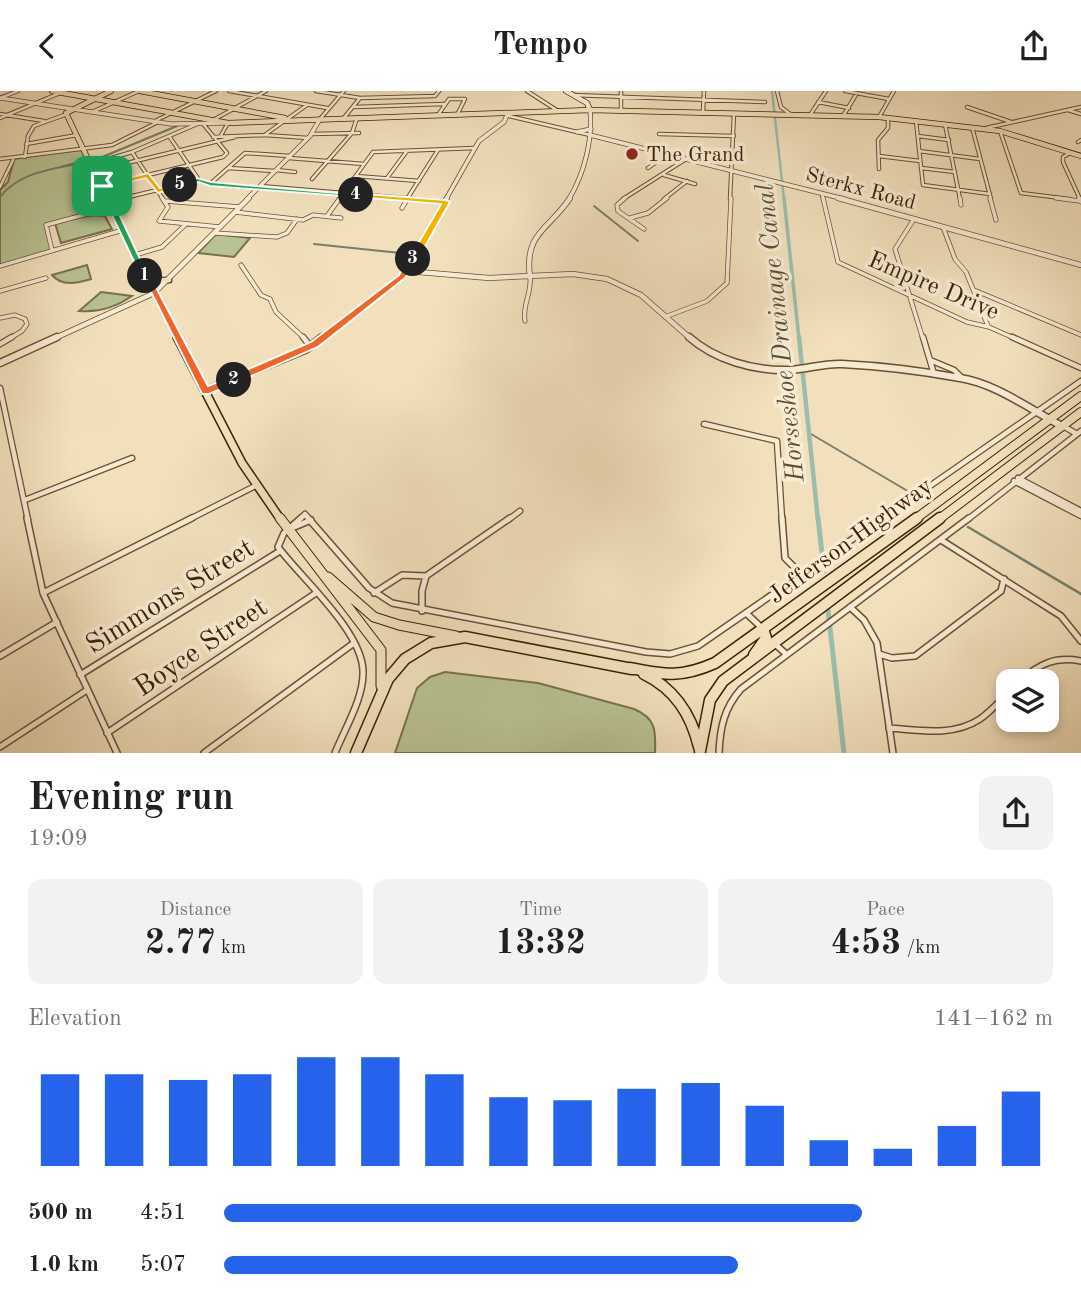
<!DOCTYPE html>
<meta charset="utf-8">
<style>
:root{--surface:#fff;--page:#f2f2f2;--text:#202124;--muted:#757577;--accent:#2563eb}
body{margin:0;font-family:"Old Standard TT",serif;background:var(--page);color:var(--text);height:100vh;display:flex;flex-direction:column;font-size:26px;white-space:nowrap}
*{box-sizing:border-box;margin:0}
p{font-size:23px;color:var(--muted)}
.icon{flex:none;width:38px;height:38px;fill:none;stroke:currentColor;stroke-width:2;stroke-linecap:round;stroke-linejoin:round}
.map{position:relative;height:662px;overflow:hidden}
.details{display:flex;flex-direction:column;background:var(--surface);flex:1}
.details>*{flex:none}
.buttons{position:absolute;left:996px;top:578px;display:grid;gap:14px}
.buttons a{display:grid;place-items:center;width:63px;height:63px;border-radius:14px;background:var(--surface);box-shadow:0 4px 10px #0003;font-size:35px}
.pin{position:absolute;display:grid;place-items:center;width:60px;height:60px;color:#fff;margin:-30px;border-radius:14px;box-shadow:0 4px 10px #0006}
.km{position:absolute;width:35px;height:35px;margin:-18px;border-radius:50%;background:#222;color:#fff;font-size:19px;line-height:35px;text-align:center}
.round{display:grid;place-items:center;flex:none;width:74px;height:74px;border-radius:14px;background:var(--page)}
.summary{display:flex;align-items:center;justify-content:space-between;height:119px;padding:0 28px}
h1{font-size:38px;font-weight:600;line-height:52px}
.figures{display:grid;grid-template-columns:repeat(3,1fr);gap:10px;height:119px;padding:7px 28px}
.figures div{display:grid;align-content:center;border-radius:14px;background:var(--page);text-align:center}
.figures b{font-size:35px;font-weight:600}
.figures small{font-size:19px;font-weight:400}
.figures p{font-size:19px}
.chart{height:196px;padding:14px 28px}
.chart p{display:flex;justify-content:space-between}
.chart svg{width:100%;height:126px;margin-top:7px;stroke:var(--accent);stroke-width:6}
ul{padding:0 28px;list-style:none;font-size:23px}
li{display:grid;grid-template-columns:112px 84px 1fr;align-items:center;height:52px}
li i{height:18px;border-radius:9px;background:var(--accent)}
header{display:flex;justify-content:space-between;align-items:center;height:91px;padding:0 28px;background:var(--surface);font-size:32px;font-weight:600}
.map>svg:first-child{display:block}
.green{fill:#b9c292;stroke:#7a724a;stroke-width:2}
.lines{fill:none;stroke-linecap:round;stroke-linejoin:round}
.stream-far1{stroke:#767f69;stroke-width:2}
.stream{stroke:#767f69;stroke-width:2.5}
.canal-far3{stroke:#9cbdad;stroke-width:2.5}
.canal-far2{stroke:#9cbdad;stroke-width:3.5}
.canal-far1{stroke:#9cbdad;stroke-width:4.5}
.canal{stroke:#9cbdad;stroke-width:5}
.minor-far3-casing{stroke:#6a5131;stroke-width:4.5}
.minor-far2-casing{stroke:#6a5131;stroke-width:5}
.minor-far1-casing{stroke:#6a5131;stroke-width:7}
.minor-casing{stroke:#6a5131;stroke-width:8}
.tertiary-far2-casing{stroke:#6a5131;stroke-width:5}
.tertiary-far1-casing{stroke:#6a5131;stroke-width:6}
.tertiary-casing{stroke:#6a5131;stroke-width:9}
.secondary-casing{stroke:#3c2102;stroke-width:6}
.primary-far3-casing{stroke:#3c2102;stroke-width:6}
.primary-far2-casing{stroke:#3c2102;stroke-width:7}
.primary-far1-casing{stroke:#3c2102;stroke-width:10}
.primary-casing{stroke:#3c2102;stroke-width:11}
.trunk-far1-casing{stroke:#3c2102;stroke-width:10}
.trunk-casing{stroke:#3c2102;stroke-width:13}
.minor-far3{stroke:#f7ebd4;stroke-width:2.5}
.minor-far2{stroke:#f7ebd4;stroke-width:3.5}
.minor-far1{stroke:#f7ebd4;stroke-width:4.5}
.minor{stroke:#f7ebd4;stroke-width:5}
.tertiary-far2{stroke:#f7ebd4;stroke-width:3.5}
.tertiary-far1{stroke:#f7ebd4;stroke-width:4.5}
.tertiary{stroke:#f7ebd4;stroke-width:6}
.secondary{stroke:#f7ebd4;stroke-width:4.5}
.primary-far3{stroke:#f2e0bd;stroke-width:4.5}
.primary-far2{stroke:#f2e0bd;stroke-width:5}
.primary-far1{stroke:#f2e0bd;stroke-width:7}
.primary{stroke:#f2e0bd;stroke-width:9}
.trunk-far1{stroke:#f2e0bd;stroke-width:8}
.trunk{stroke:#f2e0bd;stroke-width:10}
.split-1{fill:#22a559;stroke:#fff;stroke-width:2}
.split-2{fill:#f0652b;stroke:#fff;stroke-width:2}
.split-3{fill:#f0652b;stroke:#fff;stroke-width:2}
.split-4{fill:#f5b400;stroke:#fff;stroke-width:2}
.split-5{fill:#22a559;stroke:#fff;stroke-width:2}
.split-6{fill:#f5b400;stroke:#fff;stroke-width:2}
.poi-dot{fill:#8f2418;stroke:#f7ebd4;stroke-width:2.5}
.labels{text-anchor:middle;stroke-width:7;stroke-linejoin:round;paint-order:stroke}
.far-poi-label{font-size:21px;fill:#3c2102;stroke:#f7ebd4;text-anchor:start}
.far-street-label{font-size:21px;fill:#3c2102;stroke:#f7ebd4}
.street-label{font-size:24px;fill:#3c2102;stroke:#f7ebd4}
.water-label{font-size:26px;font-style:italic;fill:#595035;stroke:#f7ebd4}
.near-street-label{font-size:28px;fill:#3c2102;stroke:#f7ebd4}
</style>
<header><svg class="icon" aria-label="back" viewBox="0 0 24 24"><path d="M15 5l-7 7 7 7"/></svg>Tempo<svg class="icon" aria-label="share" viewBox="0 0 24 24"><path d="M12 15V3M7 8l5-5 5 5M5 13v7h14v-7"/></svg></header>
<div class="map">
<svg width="1081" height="662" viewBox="0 0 1081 662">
<rect width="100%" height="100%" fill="#f2e0bd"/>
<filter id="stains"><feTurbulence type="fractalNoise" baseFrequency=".00286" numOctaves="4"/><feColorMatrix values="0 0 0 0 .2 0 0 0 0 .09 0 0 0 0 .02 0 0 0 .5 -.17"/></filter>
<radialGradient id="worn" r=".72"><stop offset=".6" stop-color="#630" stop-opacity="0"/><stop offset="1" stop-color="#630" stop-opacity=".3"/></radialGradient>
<path class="green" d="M84 57 89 69 60 76 87 71 109 110 82 117 84 123 47 134 52 159 0 175V99L8 91 14 68Z
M91 124 105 125 112 138 61 152 55 132Z
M216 143 250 147 234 166 198 162Z
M87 174 91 188C78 192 62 196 52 184Z
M101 201 132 205C116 216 99 222 79 220Z
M445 581 538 592 634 618C656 627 656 640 655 662H395L417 597 430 586Z"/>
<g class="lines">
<path class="stream-far1" d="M95 69 177 35
M0 106C20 80 55 78 85 71
M594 115 638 150
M314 153 410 163
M811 343 911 402"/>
<path class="stream" d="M968 436 1081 503"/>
<path class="canal-far3" d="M772 0 784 108"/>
<path class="canal-far2" d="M784 107 799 248"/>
<path class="canal-far1" d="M799 246 818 429"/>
<path class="canal" d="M818 427 824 480
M828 519 844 662"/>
<defs>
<path id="minor-far3" d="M229 0 327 17
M316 0 360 7 435 5 439 0
M527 0 558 20
M621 0V19
M777 0 781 16 790 23
M845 0 889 8
M572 4 765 11
M0 7 18 0
M818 11 849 17
M355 16 444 13
M967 16 1011 31
M1068 19 1081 23
M92 21 139 0
M703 21 704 0
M0 23 44 30
M438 24 449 8H465L457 24
M810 24 826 0
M509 25 590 44
M843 25 857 2
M879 26 894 0
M0 27 60 2
M320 28 344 0
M343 28 360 7
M155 30 216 0
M916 30 923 94 990 103
M945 33 960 108
M972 36 991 108
M986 37 1081 16
M1000 40 1021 102 1069 108
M266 43 307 14
M311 43 359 42
M659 43 734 45
M169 45 199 89
M918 45 949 49
M213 46 265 44 308 47
M220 46 228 32
M1078 51 1081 49
M26 53 77 44
M919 60 980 68
M132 61 163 108
M1070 62 1063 66V71L1080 108
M879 65 920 70
M25 66 28 45 34 35 67 23
M289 67 364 73
M0 68 112 54 158 31
M91 73 132 61 197 33
M228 77 275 80
M648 77 668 63
M921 77 955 81
M879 78 878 49 888 37V27
M276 79 295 81
M94 80 235 46
M664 84 695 93
M356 85 419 90
M387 87 407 60
M312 88 352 42 357 27
M199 89 210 93 258 97
M210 93 245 62 290 65
M102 95 223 66 227 62 204 34 266 0
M260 95 416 108
M0 96 13 69
M822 102 823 108
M77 108 74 104 81 95 98 87
M120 108 199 89
M339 108 373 61 475 57
M407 108 438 59
M623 108 686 68
M664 108 687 90
M730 108 734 22"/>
<path id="minor-far2" d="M76 107 87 122
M162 107 168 116 159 130 220 136
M395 107 445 111
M625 107 617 114 618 120 644 138
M823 107 838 171 967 231 989 236 1016 248
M960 107 961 114
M990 107 996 129
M1056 107 1080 110
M1079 107 1081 111
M165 110 240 116
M110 111 127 107
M402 117 408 107
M235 121 303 129 313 124 341 127
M327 125 340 107
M630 127 648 122 667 107
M914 128 895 158 923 248
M943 136 955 168 966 181 988 235
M215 142 277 146 287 142 297 128
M52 159 46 134 87 123 113 122
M135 164 162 156 185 134
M241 174 261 204 270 208 276 221 305 248
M0 175 123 139
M974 199 1081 244
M0 200 46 187
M665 226 707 210 727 192 731 107
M0 227 15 224 25 228 27 233 22 240 9 248
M525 230C522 214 532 202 530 186"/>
<path id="minor-far1" d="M303 246 310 255
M923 246 934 283
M1012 246 1081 277
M0 253 12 246
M930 269 954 279 962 287
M0 297 28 429
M704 333 777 350 782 429
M1063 335 1077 343
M1018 387 1081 420
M1014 390 1081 425
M25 409 132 367
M188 429 255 395
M299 429 305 423 310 429
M508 429 520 420
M881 429 1081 290
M967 429 1081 340"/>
<path id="minor" d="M27 427 43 502 117 662
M301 427 284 442 278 456C301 487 362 540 363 580 364 607 345 637 335 662
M308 427 369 497 392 512 646 561 670 563 698 555 883 427
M782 427 785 467 803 485
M292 437 311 429
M941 449 1061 525 1081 550
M43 502 192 427
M374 502 402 484 426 485
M850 516 864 529 877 552 893 662
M422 520V500L426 485 510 427
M746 522 763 538
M774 552 786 563
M879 563 892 567 915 565 1001 500 1004 488
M0 565 57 531
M80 584 280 460
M1020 590C1039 573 1055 565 1081 570
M889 637C919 639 953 646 980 628 990 621 999 611 1008 602
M107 642 316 502
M0 656 87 599
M204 662 354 552
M719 662C720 637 724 617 741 598L969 427"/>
<path id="tertiary-far2" d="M0 7 171 33 224 32
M577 41 591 38
M590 44 844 108
M247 108 310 45 320 28
M446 108 479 50 504 31 508 22
M569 108C584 83 593 49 590 19"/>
<path id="tertiary-far1" d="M838 107 1081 174
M407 180 489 187 573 183 607 188 641 204 691 248
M530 186C524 141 549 139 570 107
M53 248 154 202 249 107
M320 248 402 185 447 107"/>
<path id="tertiary" d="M689 246C715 269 754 280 789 279 807 278 825 272 842 273 881 275 922 280 960 287 995 292 1031 319 1062 335
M0 272 57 246
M205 300 307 258 322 246"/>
<path id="secondary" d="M566 0 587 12 590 19"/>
<path id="primary-far3" d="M52 0 228 32 590 19 879 26 1000 40 1081 65
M140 0 285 27
M107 108 66 22 111 0"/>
<path id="primary-far2" d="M106 107 178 248
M148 190 169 189"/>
<path id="primary-far1" d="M177 246 242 372 281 429"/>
<path id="primary" d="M280 427 381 559V595
M328 486 374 526 399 534 456 545"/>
<path id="trunk-far1" d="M914 429 1081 305
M938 429 1081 321"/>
<path id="trunk" d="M754 564 766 547 763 538
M630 577C666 584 681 587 715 572L917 427
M644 583C675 598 691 623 699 656
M700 660 710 609 723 590 940 427
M356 662 388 588 405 568 431 552 465 546 632 578"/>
</defs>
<use href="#minor-far3" class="minor-far3-casing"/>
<use href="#minor-far2" class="minor-far2-casing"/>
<use href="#minor-far1" class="minor-far1-casing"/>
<use href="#minor" class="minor-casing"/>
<use href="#tertiary-far2" class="tertiary-far2-casing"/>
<use href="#tertiary-far1" class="tertiary-far1-casing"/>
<use href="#tertiary" class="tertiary-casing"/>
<use href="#secondary" class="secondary-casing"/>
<use href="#primary-far3" class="primary-far3-casing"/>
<use href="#primary-far2" class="primary-far2-casing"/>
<use href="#primary-far1" class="primary-far1-casing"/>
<use href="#primary" class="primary-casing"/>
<use href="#trunk-far1" class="trunk-far1-casing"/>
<use href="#trunk" class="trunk-casing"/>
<use href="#minor-far3" class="minor-far3"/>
<use href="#minor-far2" class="minor-far2"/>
<use href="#minor-far1" class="minor-far1"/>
<use href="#minor" class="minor"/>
<use href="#tertiary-far2" class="tertiary-far2"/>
<use href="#tertiary-far1" class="tertiary-far1"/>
<use href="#tertiary" class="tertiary"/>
<use href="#secondary" class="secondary"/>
<use href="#primary-far3" class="primary-far3"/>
<use href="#primary-far2" class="primary-far2"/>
<use href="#primary-far1" class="primary-far1"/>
<use href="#primary" class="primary"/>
<use href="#trunk-far1" class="trunk-far1"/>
<use href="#trunk" class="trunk"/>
</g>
<path class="split-1" d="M102 93 106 95 149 187 141 185 98 95Z"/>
<path class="split-2" d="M142 183 150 185 208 295 234 285 239 289 238 291 209 303H202Z"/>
<path class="split-3" d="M410 166 418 168 405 187 318 256 238 291H230V286L311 251 399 184Z"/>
<path class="split-4" d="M354 102 446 109 450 111 418 168 413 171 409 168 441 113 356 106Z"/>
<path class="split-5" d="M197 87 211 91 360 104 356 106 210 95 199 91 180 96 176 94Z"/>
<path class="split-6" d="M148 82 160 97 180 92 183 94 158 102 146 87 102 97 98 95Z"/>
<circle class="poi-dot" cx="632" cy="63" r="7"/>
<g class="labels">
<g class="far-poi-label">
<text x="646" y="70">The Grand</text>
</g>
<g class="far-street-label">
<text transform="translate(861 97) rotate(15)" y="7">Sterkx Road</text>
</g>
<g class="street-label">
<text transform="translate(934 194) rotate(23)" y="8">Empire Drive</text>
<text transform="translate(850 449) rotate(-36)" y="8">Jefferson Highway</text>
</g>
<g class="water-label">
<text transform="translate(779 242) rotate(-96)" y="9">Horseshoe Drainage Canal</text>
</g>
<g class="near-street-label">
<text transform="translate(169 504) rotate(-32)" y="10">Simmons Street</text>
<text transform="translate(200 555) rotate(-34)" y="10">Boyce Street</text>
</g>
</g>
<rect width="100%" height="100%" filter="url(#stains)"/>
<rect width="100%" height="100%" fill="url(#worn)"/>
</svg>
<div class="buttons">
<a><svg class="icon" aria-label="layers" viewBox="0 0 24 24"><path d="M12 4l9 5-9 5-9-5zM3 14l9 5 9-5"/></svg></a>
</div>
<div class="pin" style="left:102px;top:95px;background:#1e9e55"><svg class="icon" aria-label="arrive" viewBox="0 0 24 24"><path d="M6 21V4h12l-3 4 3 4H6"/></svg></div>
<b class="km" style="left:145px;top:185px">1</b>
<b class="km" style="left:234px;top:289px">2</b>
<b class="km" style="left:413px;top:168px">3</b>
<b class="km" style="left:356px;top:104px">4</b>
<b class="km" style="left:180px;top:94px">5</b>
</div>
<section class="details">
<div class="summary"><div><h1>Evening run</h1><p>19:09</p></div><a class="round"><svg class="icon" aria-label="share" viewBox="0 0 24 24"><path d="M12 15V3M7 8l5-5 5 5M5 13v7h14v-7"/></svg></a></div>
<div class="figures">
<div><p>Distance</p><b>2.77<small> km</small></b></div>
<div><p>Time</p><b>13:32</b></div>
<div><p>Pace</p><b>4:53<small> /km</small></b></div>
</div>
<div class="chart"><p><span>Elevation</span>141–162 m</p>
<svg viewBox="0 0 160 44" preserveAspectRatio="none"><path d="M5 44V12M15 44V12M25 44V14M35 44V12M45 44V6M55 44V6M65 44V12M75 44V20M85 44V21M95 44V17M105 44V15M115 44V23M125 44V35M135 44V38M145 44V30M155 44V18"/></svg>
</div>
<ul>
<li><b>500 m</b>4:51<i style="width:77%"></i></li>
<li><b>1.0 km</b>5:07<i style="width:62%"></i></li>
</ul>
</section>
